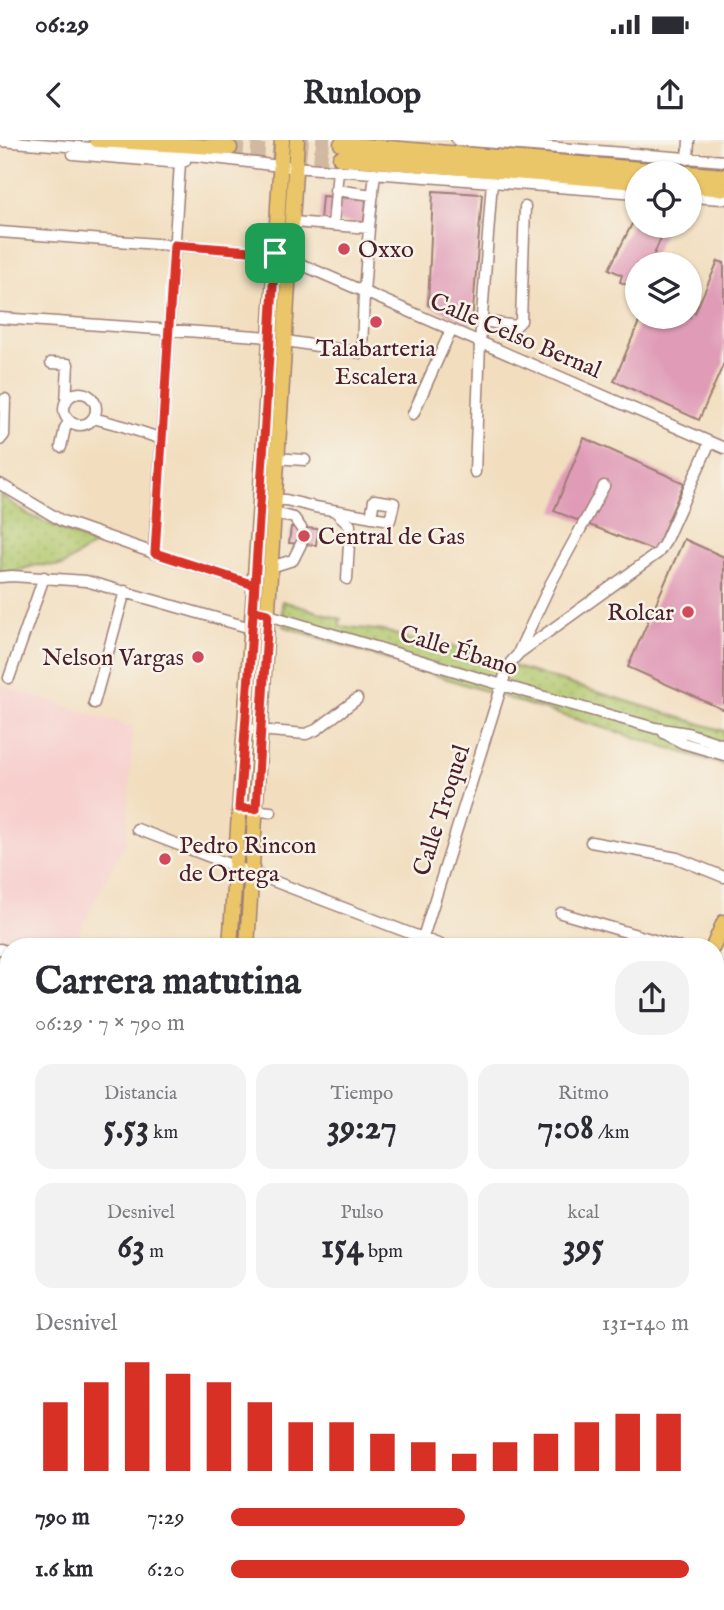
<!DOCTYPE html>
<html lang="es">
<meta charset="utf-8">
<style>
:root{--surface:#fff;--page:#f2f2f3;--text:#2b2b33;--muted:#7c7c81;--accent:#d93025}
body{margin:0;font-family:"IM FELL English",serif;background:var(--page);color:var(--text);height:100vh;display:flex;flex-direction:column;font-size:26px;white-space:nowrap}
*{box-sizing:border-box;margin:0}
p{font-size:23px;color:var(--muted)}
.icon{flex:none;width:38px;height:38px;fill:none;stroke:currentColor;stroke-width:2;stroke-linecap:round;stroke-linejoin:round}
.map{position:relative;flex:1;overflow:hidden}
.sheet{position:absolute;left:0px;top:798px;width:724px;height:672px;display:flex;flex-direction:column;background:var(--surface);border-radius:28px 28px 0 0;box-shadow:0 2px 5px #0004}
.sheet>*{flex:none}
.controls{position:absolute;left:625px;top:21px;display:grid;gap:14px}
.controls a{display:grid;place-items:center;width:77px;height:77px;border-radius:50%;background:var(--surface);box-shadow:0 2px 5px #0004;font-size:35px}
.pin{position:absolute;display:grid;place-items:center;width:60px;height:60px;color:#fff;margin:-30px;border-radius:14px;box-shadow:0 4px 10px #0006}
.round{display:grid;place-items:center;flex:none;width:74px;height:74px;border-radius:28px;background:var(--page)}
.headline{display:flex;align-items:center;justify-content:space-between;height:119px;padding:0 35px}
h1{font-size:38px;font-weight:700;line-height:52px}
.figures{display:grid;grid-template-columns:repeat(3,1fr);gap:10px;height:119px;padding:7px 35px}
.figures div{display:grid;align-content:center;border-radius:18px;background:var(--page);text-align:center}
.figures b{font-size:35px;font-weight:700}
.figures small{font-size:19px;font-weight:400}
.figures p{font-size:19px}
.chart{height:196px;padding:14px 35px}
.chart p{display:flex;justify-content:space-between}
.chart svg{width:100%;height:126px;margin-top:7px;stroke:var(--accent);stroke-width:6}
ul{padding:0 35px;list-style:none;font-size:23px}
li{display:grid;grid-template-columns:112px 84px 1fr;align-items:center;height:52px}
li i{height:18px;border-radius:9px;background:var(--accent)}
.status{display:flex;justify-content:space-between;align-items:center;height:49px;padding:0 35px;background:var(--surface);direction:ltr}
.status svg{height:19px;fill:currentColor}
header{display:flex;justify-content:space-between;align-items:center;height:91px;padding:0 35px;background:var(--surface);font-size:32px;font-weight:700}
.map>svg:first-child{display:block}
.built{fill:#f7d0ce}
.industrial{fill:#d2bec4}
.green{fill:url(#green-dots);stroke:#7d734c;stroke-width:2}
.pitch{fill:#b0c76c;stroke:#7d734c;stroke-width:2}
.building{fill:#e09cb7}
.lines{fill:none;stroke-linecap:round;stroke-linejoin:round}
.major-tunnel{stroke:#d0b8a1;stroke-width:14;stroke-dasharray:14 7;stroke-linecap:butt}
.minor-casing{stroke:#9e7e75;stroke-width:13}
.major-casing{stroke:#9e7e75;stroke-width:17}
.minor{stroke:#fff;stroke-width:10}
.major{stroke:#ebc669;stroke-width:14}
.route-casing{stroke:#fff;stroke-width:14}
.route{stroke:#d93025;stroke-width:9}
.poi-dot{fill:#d1495b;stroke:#f7f3e8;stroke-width:2.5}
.labels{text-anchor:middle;stroke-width:5;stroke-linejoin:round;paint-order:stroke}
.poi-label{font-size:24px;fill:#4a1f2b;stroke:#f7f3e8;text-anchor:start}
.street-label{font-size:24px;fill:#4a1f2b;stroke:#f7f3e8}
</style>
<div class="status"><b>06:29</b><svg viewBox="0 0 49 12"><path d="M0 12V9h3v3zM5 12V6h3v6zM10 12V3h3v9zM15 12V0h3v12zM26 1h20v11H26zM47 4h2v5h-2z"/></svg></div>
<header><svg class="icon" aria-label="back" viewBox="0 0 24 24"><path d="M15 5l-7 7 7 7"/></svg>Runloop<svg class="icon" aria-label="share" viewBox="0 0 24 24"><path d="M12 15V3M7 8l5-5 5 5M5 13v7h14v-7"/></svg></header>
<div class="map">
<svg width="724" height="1470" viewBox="0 0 724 1470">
<defs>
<pattern id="green-dots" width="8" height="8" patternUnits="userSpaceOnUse" patternTransform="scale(1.75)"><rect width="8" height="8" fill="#b0c76c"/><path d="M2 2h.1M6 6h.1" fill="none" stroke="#99aa5e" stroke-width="1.8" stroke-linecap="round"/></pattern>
</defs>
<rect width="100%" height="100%" fill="#f7f3e8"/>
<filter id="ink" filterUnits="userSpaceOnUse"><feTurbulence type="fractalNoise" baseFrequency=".0143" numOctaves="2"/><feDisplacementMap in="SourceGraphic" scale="14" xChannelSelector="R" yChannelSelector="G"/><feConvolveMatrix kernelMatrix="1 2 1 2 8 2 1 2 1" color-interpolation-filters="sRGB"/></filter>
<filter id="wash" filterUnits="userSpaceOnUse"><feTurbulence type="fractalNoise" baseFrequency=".00686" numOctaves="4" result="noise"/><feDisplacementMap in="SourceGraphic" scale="28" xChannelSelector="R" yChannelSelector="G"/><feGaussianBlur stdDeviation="1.57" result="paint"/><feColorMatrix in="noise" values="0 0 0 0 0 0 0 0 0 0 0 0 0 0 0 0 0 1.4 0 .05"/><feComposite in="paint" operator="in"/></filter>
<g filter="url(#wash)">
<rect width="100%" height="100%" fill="#f2debf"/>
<path class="built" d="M0 545 133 587 127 699 71 807H20L0 799Z"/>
<path class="industrial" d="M724 1034V1136L716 1134V1050Z"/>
<path class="green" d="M0 355 29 375 95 404 62 426 36 425 17 431H0Z
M282 461 341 479 339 486 385 491 421 503 424 497 486 518 724 591V625L516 561 283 486Z
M0 1060 9 1063V1116L0 1113Z
M716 1316 724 1318V1378L716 1376Z"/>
<path class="pitch" d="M716 1322 724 1330V1357L720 1358 716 1357Z"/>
<g id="blocks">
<path class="building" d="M433 51 482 54 472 184 428 165Z
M322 56 366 59 364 84 320 80Z
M637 74V86H666L650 124H637V149L620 142 622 135 609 129Z
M718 121 724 123V223L699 280 614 241 641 177H690V171L695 173Z
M584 298 684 343 655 411 554 371Z
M291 387 318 389 316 405 289 403Z
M684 399 724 417V570L628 527Z
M126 1461H133L156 1470H123Z"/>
</g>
</g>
<g filter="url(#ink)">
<use href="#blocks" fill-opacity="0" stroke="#9e7e75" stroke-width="2"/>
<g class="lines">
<path class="major-tunnel" d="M295 0 341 4
M230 8 340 18"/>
<defs>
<path id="minor" d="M457 0 724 21
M0 1 198 16 280 26 637 53
M73 14 180 23 185 21
M688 19 689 0
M335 50 373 55
M690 57 724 59
M293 82 369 88 375 33
M333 85 338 30
M0 92 275 113
M291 120 724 308
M0 178 270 197
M482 181 516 186 521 181 525 67
M286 201 362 213 364 152 369 88
M51 223 68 224 66 263
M64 269a16 16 0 1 1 32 0a16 16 0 1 1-32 0Z
M413 274 451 190
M93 278 123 286 162 299
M0 300 4 295 5 259
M61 307 65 288 70 281
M273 318 305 320
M475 332 480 203 492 41
M0 344 62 381 154 413 254 445
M275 360H286L315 367 390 380 394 363 374 360 371 377
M335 371 350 385 347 439
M274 373 294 378 301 388
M154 413 180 23
M271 427 293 420 301 404
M0 437 12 436 86 441 251 488
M262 473 502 545 655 588 687 593 724 605
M519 511 551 443 604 346
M9 538 44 437
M94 563 125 451
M245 589 306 594 316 590 357 559
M664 593 683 603 724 615
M239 669 271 672
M137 689 446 807
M591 702 677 718 724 737
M561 773 678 807
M420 807 506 532 511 522 519 513 658 413 664 404 710 302
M0 809 9 812
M0 886 9 889
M716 893 724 895
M716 924 724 926
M0 938 9 925
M716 1139 724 1141
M0 1236 9 1239
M0 1340 9 1343
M323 1461 346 1470"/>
<path id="major" d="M97 0 230 8
M341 4 724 36
M340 18 637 42
M690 46 724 49
M230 807 263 317 282 0
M247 807 297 0
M713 807 724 782
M716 885 724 866
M0 1052 9 1055
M0 1125 9 1129
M716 1305 724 1307
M716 1386 724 1389
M186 1470V1461
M201 1470 202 1461
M430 1470 433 1461
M458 1470 462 1461"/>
</defs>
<use href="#minor" class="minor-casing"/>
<use href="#major" class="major-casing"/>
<use href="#minor" class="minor"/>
<use href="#major" class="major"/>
</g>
</g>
<g class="lines" filter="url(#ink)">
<defs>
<path id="route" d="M275 113C264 298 254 484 239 668L256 669 268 474 252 470 254 445 155 413 174 105 275 113"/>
</defs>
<use href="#route" class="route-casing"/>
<use href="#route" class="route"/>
</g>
<g class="poi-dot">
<circle cx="344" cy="109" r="7"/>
<circle cx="376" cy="182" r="7"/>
<circle cx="304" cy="396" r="7"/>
<circle cx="688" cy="472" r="7"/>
<circle cx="198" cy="517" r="7"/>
<circle cx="165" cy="719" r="7"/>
</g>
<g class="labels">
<g class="poi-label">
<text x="358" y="117">Oxxo</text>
<text x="376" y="216" text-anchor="middle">Talabarteria<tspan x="376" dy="28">Escalera</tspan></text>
<text x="318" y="404">Central de Gas</text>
<text x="674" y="480" text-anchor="end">Rolcar</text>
<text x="184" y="525" text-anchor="end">Nelson Vargas</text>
<text x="179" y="713">Pedro Rincon<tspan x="179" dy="28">de Ortega</tspan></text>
</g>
<g class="street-label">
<text transform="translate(516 195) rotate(23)" y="8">Calle Celso Bernal</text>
<text transform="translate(459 510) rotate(17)" y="8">Calle Ébano</text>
<text transform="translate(441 670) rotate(-72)" y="8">Calle Troquel</text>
</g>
</g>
</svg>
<div class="controls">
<a><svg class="icon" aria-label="locate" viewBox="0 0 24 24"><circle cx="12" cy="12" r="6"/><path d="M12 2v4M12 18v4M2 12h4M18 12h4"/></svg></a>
<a><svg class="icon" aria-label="layers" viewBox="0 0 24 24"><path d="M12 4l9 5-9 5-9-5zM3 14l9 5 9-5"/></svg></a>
</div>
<div class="pin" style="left:275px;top:113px;background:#1e9e55"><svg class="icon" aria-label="arrive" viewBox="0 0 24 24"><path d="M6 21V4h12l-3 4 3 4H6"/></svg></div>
<section class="sheet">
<div class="headline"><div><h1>Carrera matutina</h1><p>06:29 · 7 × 790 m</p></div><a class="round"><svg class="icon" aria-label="share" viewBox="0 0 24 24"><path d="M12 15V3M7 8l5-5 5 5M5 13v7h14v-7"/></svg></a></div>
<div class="figures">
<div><p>Distancia</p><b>5.53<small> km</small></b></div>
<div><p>Tiempo</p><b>39:27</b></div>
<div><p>Ritmo</p><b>7:08<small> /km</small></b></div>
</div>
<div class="figures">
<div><p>Desnivel</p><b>63<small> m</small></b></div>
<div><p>Pulso</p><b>154<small> bpm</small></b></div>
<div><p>kcal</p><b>395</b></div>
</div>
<div class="chart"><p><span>Desnivel</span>131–140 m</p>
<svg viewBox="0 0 160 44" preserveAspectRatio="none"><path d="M5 44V20M15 44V13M25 44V6M35 44V10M45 44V13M55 44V20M65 44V27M75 44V27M85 44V31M95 44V34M105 44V38M115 44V34M125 44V31M135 44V27M145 44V24M155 44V24"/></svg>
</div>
<ul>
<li><b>790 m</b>7:29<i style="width:51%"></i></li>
<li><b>1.6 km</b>6:20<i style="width:100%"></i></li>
</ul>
</section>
</div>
